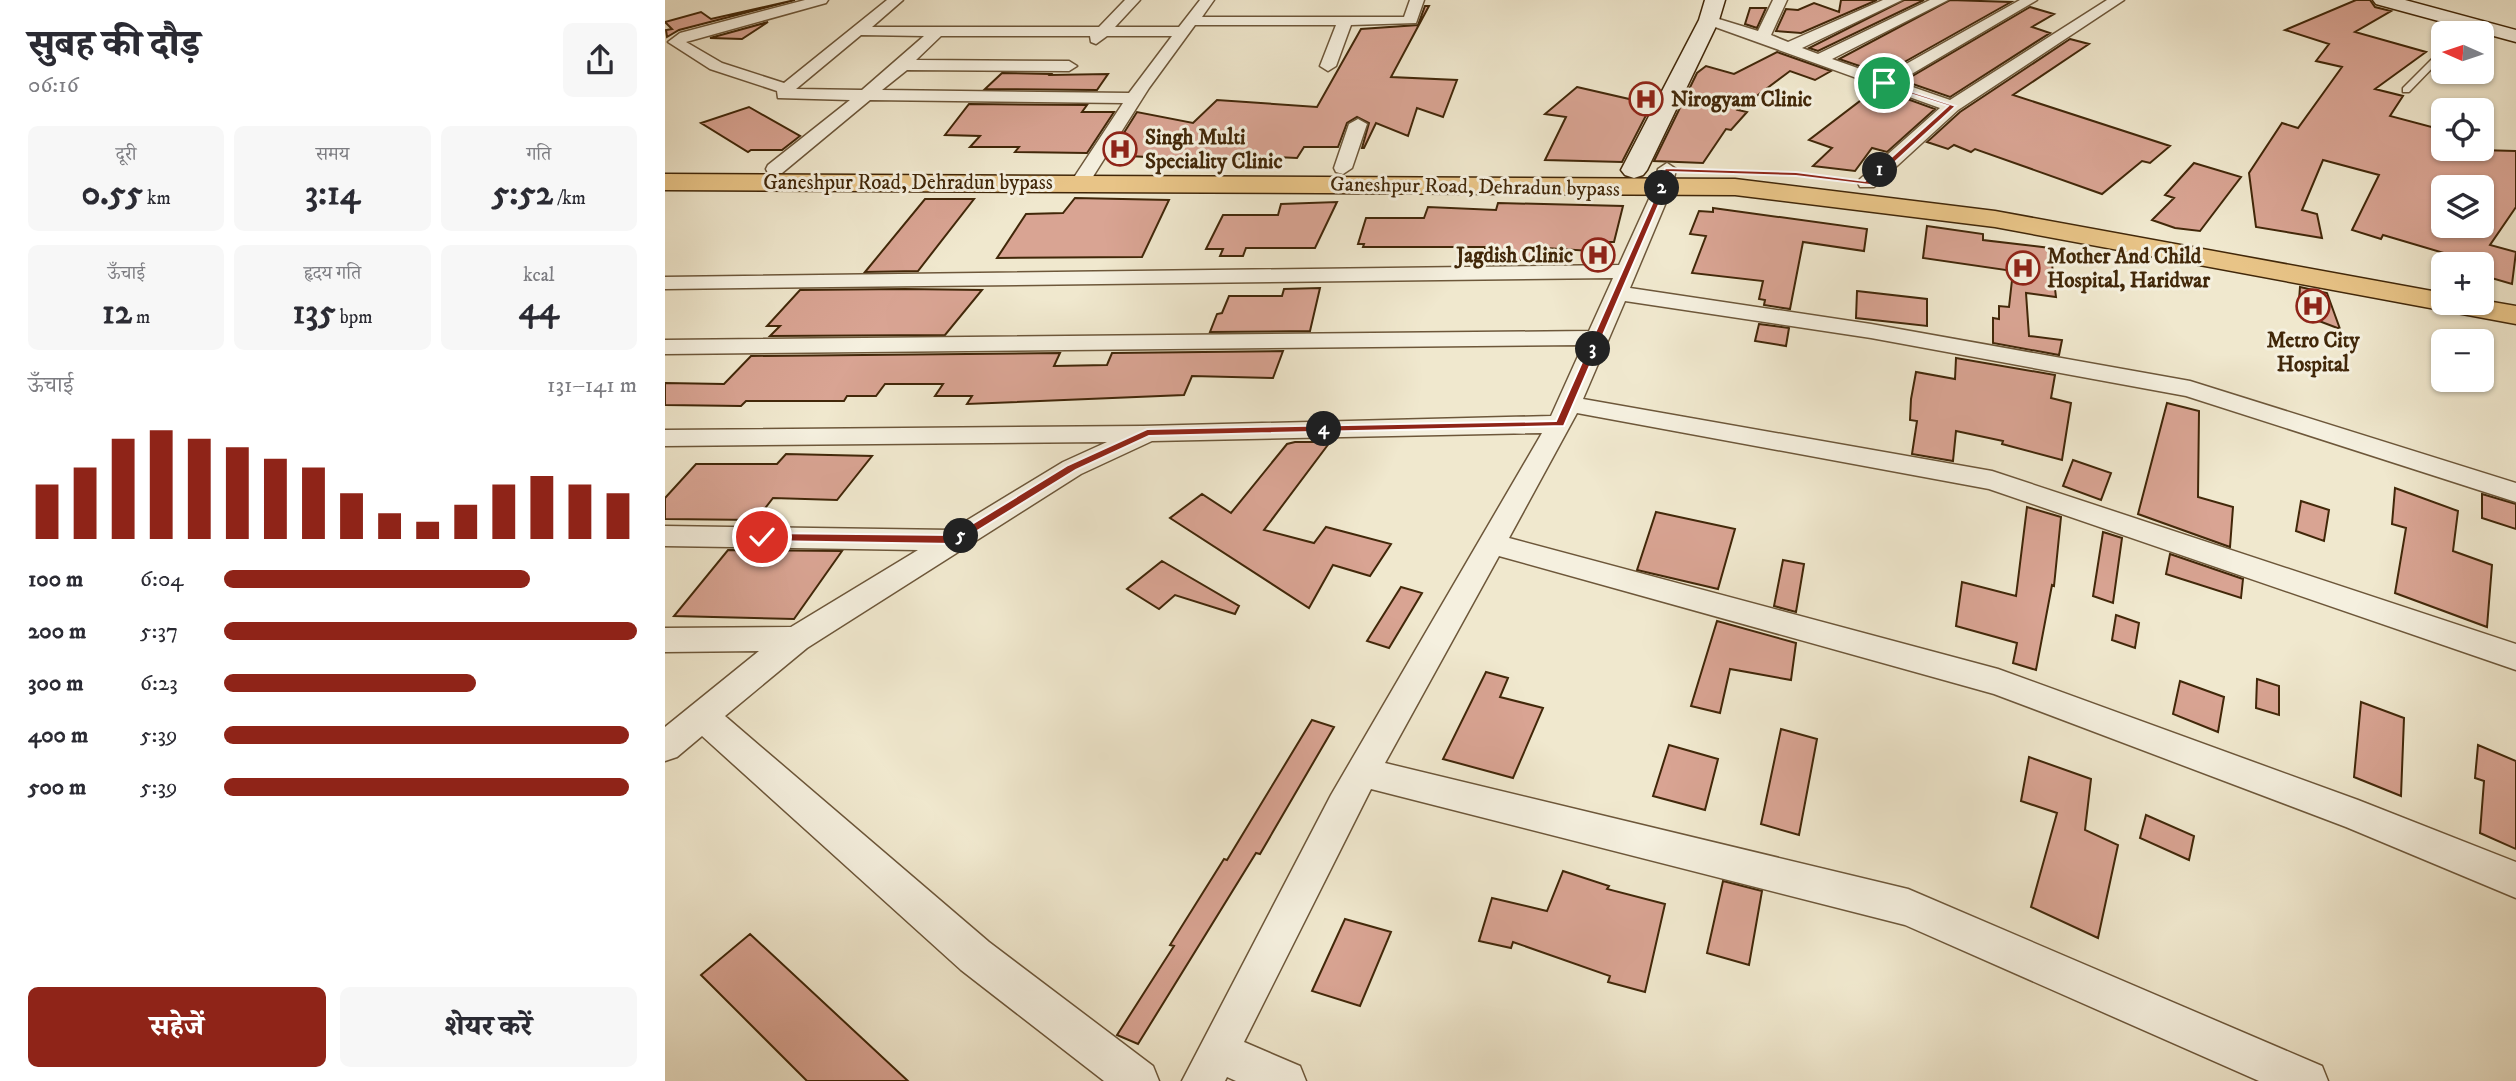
<!DOCTYPE html>
<html lang="hi">
<meta charset="utf-8">
<style>
:root{--surface:#fff;--page:#f7f7f7;--text:#2b2b33;--muted:#7c7c81;--accent:#8f2418}
body{margin:0;font-family:"IM FELL DW Pica","Noto Serif Devanagari",serif;background:var(--page);color:var(--text);height:100vh;display:flex;flex-direction:column;font-size:26px;white-space:nowrap}
*{box-sizing:border-box;margin:0}
p{font-size:23px;color:var(--muted)}
.icon{flex:none;width:38px;height:38px;fill:none;stroke:currentColor;stroke-width:2;stroke-linecap:round;stroke-linejoin:round}
.map{position:relative;flex:1;overflow:hidden}
.panel{display:flex;flex-direction:column;background:var(--surface);width:665px}
.panel>*{flex:none}
.needle{width:46px;rotate:273deg}
.tools{position:absolute;left:1766px;top:21px;display:grid;gap:14px}
.tools a{display:grid;place-items:center;width:63px;height:63px;border-radius:10px;background:var(--surface);box-shadow:0 2px 5px #0004;font-size:35px}
.pin{position:absolute;display:grid;place-items:center;width:60px;height:60px;color:#fff;margin:-30px;border:4px solid #fff;border-radius:50%;box-shadow:0 2px 7px #0007}
.km{position:absolute;width:35px;height:35px;margin:-18px;border-radius:50%;background:#222;color:#fff;font-size:19px;line-height:35px;text-align:center}
.round{display:grid;place-items:center;flex:none;width:74px;height:74px;border-radius:10px;background:var(--page)}
.overview{display:flex;align-items:center;justify-content:space-between;height:119px;padding:0 28px}
h1{font-size:38px;font-weight:800;line-height:52px}
.figures{display:grid;grid-template-columns:repeat(3,1fr);gap:10px;height:119px;padding:7px 28px}
.figures div{display:grid;align-content:center;border-radius:10px;background:var(--page);text-align:center}
.figures b{font-size:35px;font-weight:800}
.figures small{font-size:19px;font-weight:400}
.figures p{font-size:19px}
.chart{height:196px;padding:14px 28px}
.chart p{display:flex;justify-content:space-between}
.chart svg{width:100%;height:126px;margin-top:7px;stroke:var(--accent);stroke-width:6}
.action{display:flex;gap:14px;margin-top:auto;padding:14px 28px}
.action a{flex:1;height:80px;border-radius:10px;background:var(--accent);color:#fff;font-size:28px;font-weight:800;line-height:80px;text-align:center}
.action a+a{background:var(--page);color:var(--text)}
ul{padding:0 28px;list-style:none;font-size:23px}
li{display:grid;grid-template-columns:112px 84px 1fr;align-items:center;height:52px}
li i{height:18px;border-radius:9px;background:var(--accent)}
main{display:flex;flex:1;min-height:0}
.map>svg:first-child{display:block}
.building{fill:#d9a493;stroke:#412709;stroke-width:2;fill-rule:evenodd}
.lines{fill:none;stroke-linecap:round;stroke-linejoin:round}
.lane-casing{stroke:#6d573a;stroke-width:3}
.street-casing{stroke:#6d573a;stroke-width:3}
.secondary-casing{stroke:#412709;stroke-width:3}
.primary-casing{stroke:#412709;stroke-width:3}
.lane{fill:#f5f0df;fill-rule:evenodd}
.street{fill:#f5f0df;fill-rule:evenodd}
.secondary{fill:#f5f0df;fill-rule:evenodd}
.primary{fill:#e8c487;fill-rule:evenodd}
.route{fill:#8f2418;stroke:#fff;stroke-width:2}
.labels{text-anchor:middle;stroke-width:6;stroke-linejoin:round;paint-order:stroke}
.far-poi-label{font-size:21px;font-weight:bold;fill:#412709;stroke:#f5f0df;text-anchor:start}
.far-street-label{font-size:21px;fill:#412709;stroke:#f5f0df}
</style>
<main>
<section class="panel">
<div class="overview"><div><h1>सुबह की दौड़</h1><p>06:16</p></div><a class="round"><svg class="icon" aria-label="share" viewBox="0 0 24 24"><path d="M12 15V3M7 8l5-5 5 5M5 13v7h14v-7"/></svg></a></div>
<div class="figures">
<div><p>दूरी</p><b>0.55<small> km</small></b></div>
<div><p>समय</p><b>3:14</b></div>
<div><p>गति</p><b>5:52<small> /km</small></b></div>
</div>
<div class="figures">
<div><p>ऊँचाई</p><b>12<small> m</small></b></div>
<div><p>हृदय गति</p><b>135<small> bpm</small></b></div>
<div><p>kcal</p><b>44</b></div>
</div>
<div class="chart"><p><span>ऊँचाई</span>131–141 m</p>
<svg viewBox="0 0 160 44" preserveAspectRatio="none"><path d="M5 44V25M15 44V19M25 44V9M35 44V6M45 44V9M55 44V12M65 44V16M75 44V19M85 44V28M95 44V35M105 44V38M115 44V32M125 44V25M135 44V22M145 44V25M155 44V28"/></svg>
</div>
<ul>
<li><b>100 m</b>6:04<i style="width:74%"></i></li>
<li><b>200 m</b>5:37<i style="width:100%"></i></li>
<li><b>300 m</b>6:23<i style="width:61%"></i></li>
<li><b>400 m</b>5:39<i style="width:98%"></i></li>
<li><b>500 m</b>5:39<i style="width:98%"></i></li>
</ul>
<div class="action"><a>सहेजें</a><a>शेयर करें</a></div>
</section>
<div class="map">
<svg width="1851" height="1081" viewBox="0 0 1851 1081">
<rect width="100%" height="100%" fill="#f0e8ce"/>
<filter id="stains"><feTurbulence type="fractalNoise" baseFrequency=".00286" numOctaves="4"/><feColorMatrix values="0 0 0 0 .2 0 0 0 0 .09 0 0 0 0 .02 0 0 0 .5 -.17"/></filter>
<radialGradient id="worn" r=".72"><stop offset=".6" stop-color="#630" stop-opacity="0"/><stop offset="1" stop-color="#630" stop-opacity=".3"/></radialGradient>
<path class="building" d="M130 0 14 30 2 37 1 30 7 29 0 22 36 12 46 19Z
M1176 0H1212L1136 33 1111 31 1121 9 1133 10 1149 3 1174 12Z
M1239 0H1259L1153 51 1144 48Z
M1285 0 1346 2 1218 74 1174 59Z
M1691 0H1705L1710 7 1726 11 1690 32 1761 52 1710 89 1738 96 1725 116 1778 130V149L1851 151V207L1825 245 1851 252 1847 284 1816 275V264L1718 235 1716 239 1687 230 1714 175 1658 160 1637 210 1652 214 1657 238 1591 227 1584 173 1617 123 1633 128 1677 67 1651 61 1664 44 1620 30ZM1778 187H1816V226H1778Z
M760 6H764L726 77 792 80 778 117 752 108 743 136 711 123 699 148H697L704 123 692 117 682 123 673 147H639L632 158 585 156 583 159 541 157 539 160 445 155 472 112 528 123 552 100 652 107 696 29 753 25Z
M1365 7 1389 14 1367 27 1385 33 1285 97 1239 81Z
M1085 8H1101L1092 28 1080 24Z
M103 22 77 39 45 38Z
M1405 39 1424 44 1348 95 1505 146 1485 163 1477 161 1437 194 1310 149 1306 152 1289 145 1283 149 1262 142 1295 112Z
M1112 52 1166 71 1150 80 1125 71 1073 110 1082 112 1066 130 1061 129 1038 163 989 161 1032 73 1041 66 1069 74Z
M337 73 386 74 385 75 443 74 432 90 320 89Z
M912 87 973 101 976 95 991 96 957 162 880 160 901 117 880 114Z
M1212 88 1270 109 1222 152 1207 148 1190 171 1148 166 1167 148 1144 140Z
M304 104 422 105 417 112H449L422 153 350 152 354 147H305L315 136 280 135Z
M84 107 135 136 117 150H86L83 152 36 123Z
M1529 163 1576 177 1535 231 1510 228 1487 220 1509 198 1500 195Z
M410 198 504 200 477 257 332 258 361 214 398 213Z
M260 199H309L253 271 200 272Z
M672 202 650 248H581L578 256H555L558 249H541L558 215H613L616 204Z
M833 203 958 206 949 242H944L941 252 881 248 877 261 837 259 839 253H820V247H698L699 244H693L701 218H759L763 207 831 210Z
M1048 208 1202 229 1199 251 1138 242 1125 309 1099 305 1100 300 1094 299 1098 281 1027 273 1041 236 1025 234 1034 211 1048 212Z
M1262 226 1318 234V240L1385 248 1391 297 1361 293 1364 336 1397 340 1394 355 1328 343V318L1334 319V306L1344 307 1348 271 1258 258Z
M1635 287 1662 293 1675 329 1633 313Z
M655 288 645 331 545 332 552 314 557 313 564 296H617L619 289Z
M135 290 240 289 317 290 280 335 105 336 115 326H102Z
M1192 291 1262 299V326L1191 318Z
M1094 324 1124 328 1121 346 1090 341Z
M618 351 608 378 527 376 519 395 302 404 307 396H270L278 384H220L211 396H182L179 401H81L76 406 0 405V383L59 384 86 356 395 353 389 366 442 365 447 353Z
M1291 358 1390 375 1386 398 1406 403 1397 460 1337 444 1338 441 1291 431 1288 461 1247 454 1252 421 1245 420 1246 399 1251 372 1290 379Z
M1502 403 1534 411 1533 497 1568 507 1565 547 1473 514Z
M630 442H665L599 530 649 543 661 527 726 544 705 576 668 565 644 608 505 518 537 494 566 513 622 444Z
M121 454 207 456 172 500 108 498 91 520 0 519V498L31 464H112Z
M1408 460 1446 473 1436 500 1398 486Z
M1730 488 1793 511 1788 551 1827 565 1822 627 1730 593 1741 528 1727 524Z
M1817 494 1851 504V529L1817 518Z
M1636 501 1664 510 1659 541 1631 531Z
M1362 507 1396 517 1389 586 1387 585 1371 670 1348 663 1352 643 1291 626 1297 582 1351 596Z
M991 512 1070 529 1053 589 972 570Z
M1438 532 1457 538 1448 603 1428 596Z
M63 550 177 551 129 619 9 616Z
M1505 554 1578 579 1576 598 1501 574Z
M1118 560 1139 564 1131 612 1109 606Z
M497 561 574 606 570 614 510 595 494 609 462 589Z
M736 587 757 593 724 648 702 641Z
M1451 615 1474 623 1470 648 1447 640Z
M1052 621 1131 643 1126 680 1065 669 1055 713 1026 706Z
M821 672 843 678 835 697 878 708 848 778 778 759Z
M1592 679 1614 686V715L1591 708Z
M1515 681 1559 697 1553 732 1508 714Z
M1696 702 1739 718 1736 796 1689 777Z
M647 720 669 727 595 854 591 853 473 1044 452 1035 509 946 505 945 559 859 562 860Z
M1116 729 1152 739 1134 835 1096 824Z
M1004 745 1053 759 1040 810 988 796Z
M1813 745 1851 761V849L1815 833 1819 781 1810 778Z
M1364 757 1426 779 1420 830 1453 845 1433 938 1366 907 1392 813 1356 801Z
M1481 815 1529 836 1524 860 1475 838Z
M898 871 944 886 942 889 1000 904 980 992 943 982 945 976 848 942 846 948 814 941 827 898 882 911Z
M1058 881 1097 891 1084 965 1042 953Z
M680 919 726 932 695 1006 647 991Z
M85 934 243 1081H142L36 975Z"/>
<g class="lines">
<defs>
<path id="lane" d="M1775 51H1778V57L1744 92H1738V88Z"/>
<path id="street" d="M140 0H163L161 3 21 42 57 63 119 83 222 0H238L207 27H434L460 0H475L450 27H514L535 0H549L537 17H739L745 0H759L751 23 686 25 671 66 663 71 655 66 671 25H530L484 88 422 186 415 188 406 182 458 103 205 100 117 173H103L101 169 103 165 185 100 113 98 112 91 45 69 3 42 15 33ZM196 35 259 36 197 90 131 89ZM276 36H425L426 42 431 44 442 36H507L464 93 217 90 242 70 404 71 412 66 404 61 251 60Z
M1108 0H1122L1106 35 1123 42 1218 0H1237L1137 48 1153 54 1265 0H1283L1167 59 1218 77 1355 0H1372L1233 82 1285 100 1442 0H1459L1293 110 1209 187H1195L1193 183 1195 179 1275 108 1039 23 1037 20 1044 16 1093 31Z
M693 119 702 124 687 168 678 174 671 172 669 168 684 124Z
M1002 163 1011 169 1007 188 965 288 1206 324 1525 381 1851 483V502L1521 396 1206 338 960 301 918 399 1327 471 1851 644V670L1324 489 912 413 844 538 1333 669 1693 800 1851 862V898L1681 827 1329 694 834 556 720 763 1243 889 1657 1066 1663 1081H1594L1240 925 706 789 579 1042 635 1066 641 1081H571L562 1077 560 1081H517L666 795 877 433 487 441 416 474 142 648 60 716 324 942 488 1066 494 1081H439L296 970 37 736 12 757 0 761V727L94 651 0 652V628L126 627 253 550 0 546V526L286 530 398 462 442 442 0 446V430L478 426 886 416 918 345 0 354V340L924 331 948 278 0 289V277L954 265 989 188 993 169Z"/>
<path id="secondary" d="M1040 0H1060L1054 20 982 170 978 175 969 178 960 175 956 170 1034 20Z
M1708 0H1740L1851 30V42L1711 4Z"/>
<path id="primary" d="M0 174 1070 179 1330 211 1778 293V303H1816V300L1851 306V324L1330 227 1070 195 0 190Z"/>
</defs>
<use href="#lane" class="lane-casing"/>
<use href="#street" class="street-casing"/>
<use href="#secondary" class="secondary-casing"/>
<use href="#primary" class="primary-casing"/>
<use href="#lane" class="lane"/>
<use href="#street" class="street"/>
<use href="#secondary" class="secondary"/>
<use href="#primary" class="primary"/>
</g>
<path class="route" d="M1217 82 1291 106 1205 185 1131 176 1005 172 1001 188 899 426 484 436 411 470 291 544 97 541 91 537 97 533 289 535 403 465 482 429 891 421 994 188 1000 168 1131 172 1200 181 1283 106 1217 85Z"/>
<defs>
<symbol id="hospital-ring" viewBox="-11 -11 22 22"><circle r="9.5" fill="#f5f0df" stroke="#8f2418" stroke-width="1.5"/><path d="M-5-5h3v3.5h4V-5h3V5h-3V1.5h-4V5h-3Z" fill="#8f2418"/></symbol>
</defs>
<g fill-rule="evenodd">
<use href="#hospital-ring" x="962" y="80" width="38" height="38"/>
<use href="#hospital-ring" x="436" y="130" width="38" height="38"/>
<use href="#hospital-ring" x="914" y="236" width="38" height="38"/>
<use href="#hospital-ring" x="1339" y="249" width="38" height="38"/>
<use href="#hospital-ring" x="1629" y="287" width="38" height="38"/>
</g>
<g class="labels">
<g class="far-poi-label">
<text x="1006" y="106">Nirogyam Clinic</text>
<text x="480" y="144">Singh Multi<tspan x="480" dy="24">Speciality Clinic</tspan></text>
<text x="908" y="262" text-anchor="end">Jagdish Clinic</text>
<text x="1382" y="263">Mother And Child<tspan x="1382" dy="24">Hospital, Haridwar</tspan></text>
<text x="1648" y="347" text-anchor="middle">Metro City<tspan x="1648" dy="24">Hospital</tspan></text>
</g>
<g class="far-street-label">
<text x="243" y="189">Ganeshpur Road, Dehradun bypass</text>
<text transform="translate(810 186) rotate(1)" y="7">Ganeshpur Road, Dehradun bypass</text>
</g>
</g>
<rect width="100%" height="100%" filter="url(#stains)"/>
<rect width="100%" height="100%" fill="url(#worn)"/>
</svg>
<div class="tools">
<a><svg class="needle" viewBox="-14 -14 28 28"><path d="M0-13l5 13h-10z" fill="#e53935"/><path d="M0 13l5-13h-10z" fill="#7c7c81"/></svg></a>
<a><svg class="icon" aria-label="locate" viewBox="0 0 24 24"><circle cx="12" cy="12" r="6"/><path d="M12 2v4M12 18v4M2 12h4M18 12h4"/></svg></a>
<a><svg class="icon" aria-label="layers" viewBox="0 0 24 24"><path d="M12 4l9 5-9 5-9-5zM3 14l9 5 9-5"/></svg></a>
<a>+</a>
<a>−</a>
</div>
<div class="pin" style="left:1219px;top:83px;background:#1e9e55"><svg class="icon" aria-label="arrive" viewBox="0 0 24 24"><path d="M6 21V4h12l-3 4 3 4H6"/></svg></div>
<div class="pin" style="left:97px;top:537px;background:#d93025"><svg class="icon" aria-label="check" viewBox="0 0 24 24"><path d="M5 12l5 5 9-10"/></svg></div>
<b class="km" style="left:1215px;top:170px">1</b>
<b class="km" style="left:997px;top:188px">2</b>
<b class="km" style="left:928px;top:349px">3</b>
<b class="km" style="left:659px;top:429px">4</b>
<b class="km" style="left:296px;top:536px">5</b>
</div>
</main>
